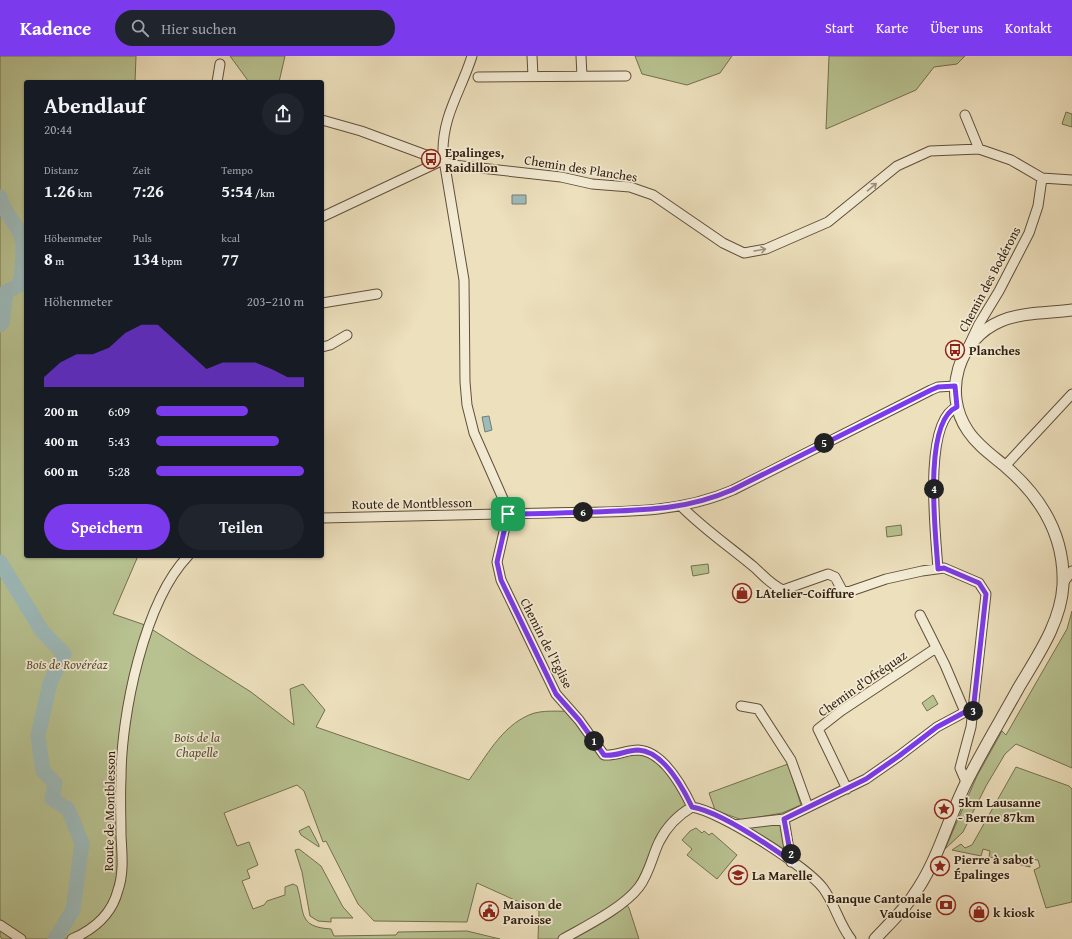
<!DOCTYPE html>
<html lang="de">
<meta charset="utf-8">
<style>
:root{--surface:#171b24;--page:#20242c;--text:#f1f3f6;--muted:#9ea1a6;--accent:#7c3aed}
body{margin:0;font-family:"Gentium Book Plus",serif;background:var(--page);color:var(--text);height:100vh;display:flex;flex-direction:column;font-size:15px;white-space:nowrap}
*{box-sizing:border-box;margin:0}
p{font-size:13px;color:var(--muted)}
.icon{flex:none;width:22px;height:22px;fill:none;stroke:currentColor;stroke-width:2;stroke-linecap:round;stroke-linejoin:round}
.map{position:relative;flex:1;overflow:hidden}
.sheet{position:absolute;left:24px;top:24px;width:300px;height:478px;display:flex;flex-direction:column;background:var(--surface);border-radius:4px;box-shadow:0 1px 3px #0004}
.sheet>*{flex:none}
.pin{position:absolute;display:grid;place-items:center;width:34px;height:34px;color:#fff;margin:-17px;border-radius:8px;box-shadow:0 2px 6px #0006}
.km{position:absolute;width:20px;height:20px;margin:-10px;border-radius:50%;background:#222;color:#fff;font-size:11px;line-height:20px;text-align:center}
.round{display:grid;place-items:center;flex:none;width:42px;height:42px;border-radius:21px;background:var(--page)}
.overview{display:flex;align-items:center;justify-content:space-between;height:68px;padding:0 20px}
h1{font-size:22px;font-weight:600;line-height:30px}
.stats{display:grid;grid-template-columns:repeat(3,1fr);gap:6px;height:68px;padding:4px 20px}
.stats div{display:grid;align-content:center}
.stats b{font-size:17px;font-weight:600}
.stats small{font-size:11px;font-weight:400}
.stats p{font-size:11px}
.chart{height:112px;padding:8px 20px}
.chart p{display:flex;justify-content:space-between}
.chart svg{width:100%;height:72px;margin-top:4px;fill:var(--accent);opacity:.7}
.cta{display:flex;gap:8px;margin-top:auto;padding:8px 20px}
.cta a{flex:1;height:46px;border-radius:24px;background:var(--accent);color:#fff;font-size:16px;font-weight:600;line-height:46px;text-align:center}
.cta a+a{background:var(--page);color:var(--text)}
ul{padding:0 20px;list-style:none;font-size:13px}
li{display:grid;grid-template-columns:64px 48px 1fr;align-items:center;height:30px}
li i{height:10px;border-radius:5px;background:var(--accent)}
header{display:flex;align-items:center;gap:24px;box-sizing:border-box;height:56px;padding:0 20px;background:var(--accent);color:#fff}
header strong{font-size:19px}
nav{display:flex;gap:22px;margin-inline-start:auto;font-size:14px}
.search{width:280px;height:36px;background:var(--page);display:flex;align-items:center;gap:10px;box-sizing:border-box;padding:0 14px;border-radius:22px;color:var(--muted);font-size:15px}
.map>svg:first-child{display:block}
.green{fill:#b8c291;stroke:#747050}
.water{fill:#9dbbbb;stroke:#727d76}
.lines{fill:none;stroke-linecap:round;stroke-linejoin:round}
.river{stroke:#9dbbbb;stroke-width:15}
.minor-casing{stroke:#604f3a;stroke-width:11}
.tertiary-casing{stroke:#604f3a;stroke-width:13}
.minor{stroke:#f3ebd4;stroke-width:9}
.tertiary{stroke:#f3ebd4;stroke-width:11}
.oneway{stroke:#9c8f7b}
.route-casing{stroke:#fff;stroke-width:8}
.route{stroke:#7c3aed;stroke-width:5}
.labels{text-anchor:middle;stroke-width:3.5;stroke-linejoin:round;paint-order:stroke}
.poi-label{font-size:13px;font-weight:bold;fill:#311f0f;stroke:#f3ebd4;text-anchor:start}
.street-label{font-size:13px;fill:#311f0f;stroke:#f3ebd4}
.park-label{font-size:13px;font-style:italic;fill:#5a5036;stroke:#f3ebd4}
</style>
<header>
<strong>Kadence</strong>
<div class="search"><svg class="icon" aria-label="search" viewBox="0 0 24 24"><circle cx="10" cy="10" r="6"/><path d="M15 15l6 6"/></svg>Hier suchen</div>
<nav><a>Start</a><a>Karte</a><a>Über uns</a><a>Kontakt</a></nav>
</header>
<div class="map">
<svg width="1072" height="883" viewBox="0 0 1072 883">
<rect width="100%" height="100%" fill="#ede0bd"/>
<filter id="stains"><feTurbulence type="fractalNoise" baseFrequency=".005" numOctaves="4"/><feColorMatrix values="0 0 0 0 .2 0 0 0 0 .09 0 0 0 0 .02 0 0 0 .5 -.17"/></filter>
<radialGradient id="worn" r=".72"><stop offset=".6" stop-color="#630" stop-opacity="0"/><stop offset="1" stop-color="#630" stop-opacity=".3"/></radialGradient>
<path class="green" d="M0 0H136L135 26H26V500H138L113 558 145 569 251 636 294 669 290 633 303 628 325 654 316 671 469 724C486 701 501 671 529 659 542 653 561 656 575 655L605 702 640 695 660 701 692 751 673 767 642 826 624 845 629 852 639 883H538L539 855 477 827 467 866 374 865 358 848 326 785 323 786 304 735 297 729 224 757 237 790 249 786 258 809 247 814 250 822 242 825 253 853 264 849 267 845 285 839V831L293 828 297 830C305 856 297 871 331 873L334 880 396 879 398 876 467 875 500 883H2L0 880Z
M230 0H285L279 26H249Z
M635 0H732L720 17 687 29 642 18Z
M829 0H965L957 8 934 11 916 34 826 73Z
M1066 56 1072 58V71L1062 68Z
M901 469 902 479 887 481 886 471Z
M708 508 709 517 693 520 691 510Z
M1072 555V712L1016 688 1005 698 986 730 963 776 945 793 977 720 1002 675 1006 679 1067 573Z
M933 639 938 648 927 655 922 647Z
M788 708 801 749 782 757 742 764 715 754 709 737Z
M1016 711 1069 730 1072 733V846L1046 852 1034 814 1040 811 1038 804 1031 803 1030 811 989 801 990 795 983 793 981 800 952 794 961 788 965 792 972 789Z
M777 765 782 768 786 796 743 771Z
M309 770 319 789V791L301 779 299 775Z
M696 772 702 777 704 775 709 779 712 777 737 799 717 823 687 799 692 793 682 784 690 775Z
M299 793 321 810 343 851 353 862H331V866L318 865 310 860 302 816 295 794Z"/>
<path class="water" d="M512 139H526V148H512Z
M489 360 492 374 485 376 482 361Z"/>
<g class="lines">
<path class="river" d="M0 141C5 159 15 165 21 180 25 189 22 220 19 229L6 236 2 267 0 269
M0 506 42 575 64 598 50 627 38 680 43 715 55 727 52 743 68 753 82 787 73 854 55 883"/>
<defs>
<path id="minor" d="M472 0C461 35 442 60 443 98L464 224 465 326 467 349 474 377 504 445 508 458 497 506 501 524 556 638 579 664 604 699C616 700 626 694 638 694 663 695 682 730 692 751 719 755 806 810 823 832 835 848 839 868 851 883
M532 0 533 20
M581 0 582 20
M478 21 626 20
M217 26 220 8
M965 59 979 93
M322 64 361 75 453 109 561 121 592 128 630 131 653 139 723 187 744 197 766 193 828 166 897 110 930 95 979 93 1011 104 1042 122 1072 124
M322 161 441 105
M322 247 377 238
M970 287 979 268 999 235 1029 177 1038 150 1042 122
M322 291 330 289 347 279
M1005 410 1072 338
M682 451C704 473 730 491 754 511 763 519 771 529 783 534L828 518 835 521 842 534 848 536 886 523 922 515 944 512 979 527 986 538 971 671 960 712 966 726
M322 462C397 461 472 459 547 457 610 455 673 460 733 434L931 334 938 331 955 330
M938 513C936 481 922 365 957 351
M1063 527 1072 515
M920 559 945 609 965 656
M741 650 758 653 791 704 808 751
M847 733 818 673 841 655 936 592
M734 769 784 763
M791 806 784 763 866 723 899 700 937 671 965 656H973
M0 869 21 883
M72 883C95 873 112 858 118 834 124 817 122 798 121 780 121 761 120 742 121 722 121 659 144 546 188 500
M563 883C586 870 623 852 639 831 649 818 652 801 659 786 666 772 678 759 692 751"/>
<path id="tertiary" d="M875 883C891 866 907 851 919 831 940 798 949 760 967 725 983 693 1002 662 1019 631 1038 599 1061 566 1063 529 1065 480 1042 442 1006 411 993 400 978 390 968 375 942 337 958 283 1001 265 1022 256 1049 257 1072 254"/>
</defs>
<use href="#minor" class="minor-casing"/>
<use href="#tertiary" class="tertiary-casing"/>
<use href="#minor" class="minor"/>
<use href="#tertiary" class="tertiary"/>
</g>
<defs><path id="oneway-shaft" d="M-6 0H5M1.5-3L5.5 0L1.5 3" fill="none" stroke-width="1.6" stroke-linecap="round" stroke-linejoin="round"/></defs>
<g class="oneway">
<use href="#oneway-shaft" transform="translate(872 131) rotate(-40)"/>
<use href="#oneway-shaft" transform="translate(760 194) rotate(-10)"/>
</g>
<g class="lines">
<defs>
<path id="route" d="M955 330 957 351C922 365 936 481 938 513L944 512 979 527 986 538 973 656H965L937 671 899 700 866 723 784 763 792 806C767 788 720 756 692 751 682 730 663 695 638 694 626 694 616 701 604 699L579 664 556 638 501 524 497 506 508 458C537 458 565 457 594 456 644 454 686 454 732 434L931 334 938 331Z"/>
</defs>
<use href="#route" class="route-casing"/>
<use href="#route" class="route"/>
</g>
<defs>
<symbol id="bus-ring" viewBox="-11 -11 22 22"><circle r="9.5" fill="#f3ebd4" stroke="#8f2418" stroke-width="1.5"/><path d="M-5-6H5V4H4V6H2V4H-2V6H-4V4H-5ZM-3.5-4V0h7V-4ZM-3.5 1.2v1.5H-2V1.2ZM2 1.2v1.5H3.5V1.2Z" fill="#8f2418"/></symbol>
<symbol id="shop-ring" viewBox="-11 -11 22 22"><circle r="9.5" fill="#f3ebd4" stroke="#8f2418" stroke-width="1.5"/><path d="M-5-2.5h2.3a2.7 3.5 0 0 1 5.4 0H5L5.5 6h-11ZM-1.5-2.5h3a1.5 2.3 0 0 0-3 0Z" fill="#8f2418"/></symbol>
<symbol id="sight-ring" viewBox="-11 -11 22 22"><circle r="9.5" fill="#f3ebd4" stroke="#8f2418" stroke-width="1.5"/><path d="M0-6L1.8-2.2L6-1.7L2.9 1.2L3.7 5.4L0 3.3L-3.7 5.4L-2.9 1.2L-6-1.7L-1.8-2.2Z" fill="#8f2418"/></symbol>
<symbol id="school-ring" viewBox="-11 -11 22 22"><circle r="9.5" fill="#f3ebd4" stroke="#8f2418" stroke-width="1.5"/><path d="M0-5L7-2L0 1L-7-2ZM-4 1L0 2.5L4 1V4Q0 6-4 4Z" fill="#8f2418"/></symbol>
<symbol id="bank-ring" viewBox="-11 -11 22 22"><circle r="9.5" fill="#f3ebd4" stroke="#8f2418" stroke-width="1.5"/><path d="M-6-4H6V4H-6ZM0-2.3a2.3 2.3 0 1 0 0 4.6a2.3 2.3 0 1 0 0-4.6Z" fill="#8f2418"/></symbol>
<symbol id="civic-ring" viewBox="-11 -11 22 22"><circle r="9.5" fill="#f3ebd4" stroke="#8f2418" stroke-width="1.5"/><path d="M-.6-6.5H3V-4.5H.6V-3L4-1V1h2V6H-6V1h2V-1L-.6-3ZM-1.2 2.5V6h2.4V2.5Z" fill="#8f2418"/></symbol>
</defs>
<g fill-rule="evenodd">
<use href="#bus-ring" x="420" y="92" width="22" height="22"/>
<use href="#bus-ring" x="944" y="283" width="22" height="22"/>
<use href="#shop-ring" x="731" y="526" width="22" height="22"/>
<use href="#sight-ring" x="933" y="742" width="22" height="22"/>
<use href="#sight-ring" x="929" y="799" width="22" height="22"/>
<use href="#school-ring" x="727" y="808" width="22" height="22"/>
<use href="#bank-ring" x="935" y="838" width="22" height="22"/>
<use href="#civic-ring" x="478" y="844" width="22" height="22"/>
<use href="#shop-ring" x="968" y="845" width="22" height="22"/>
</g>
<g class="labels">
<g class="poi-label">
<text x="445" y="101">Epalinges,<tspan x="445" dy="15">Raidillon</tspan></text>
<text x="969" y="299">Planches</text>
<text x="756" y="542">LAtelier-Coiffure</text>
<text x="958" y="751">5km Lausanne<tspan x="958" dy="15">- Berne 87km</tspan></text>
<text x="954" y="808">Pierre à sabot<tspan x="954" dy="15">Épalinges</tspan></text>
<text x="752" y="824">La Marelle</text>
<text x="932" y="847" text-anchor="end">Banque Cantonale<tspan x="932" dy="15">Vaudoise</tspan></text>
<text x="503" y="853">Maison de<tspan x="503" dy="15">Paroisse</tspan></text>
<text x="993" y="861">k kiosk</text>
</g>
<g class="street-label">
<text transform="translate(581 112) rotate(9)" y="5">Chemin des Planches</text>
<text transform="translate(989 223) rotate(-62)" y="5">Chemin des Bodérons</text>
<text transform="translate(412 447) rotate(-1)" y="5">Route de Montblesson</text>
<text transform="translate(547 587) rotate(63)" y="5">Chemin de l'Eglise</text>
<text transform="translate(862 627) rotate(-35)" y="5">Chemin d'Ofréquaz</text>
<text transform="translate(109 755) rotate(-89)" y="5">Route de Montblesson</text>
</g>
<g class="park-label">
<text x="67" y="613">Bois de Rovéréaz</text>
<text x="197" y="686">Bois de la<tspan x="197" dy="15">Chapelle</tspan></text>
</g>
</g>
<rect width="100%" height="100%" filter="url(#stains)"/>
<rect width="100%" height="100%" fill="url(#worn)"/>
</svg>
<div class="pin" style="left:508px;top:458px;background:#1e9e55"><svg class="icon" aria-label="arrive" viewBox="0 0 24 24"><path d="M6 21V4h12l-3 4 3 4H6"/></svg></div>
<b class="km" style="left:594px;top:685px">1</b>
<b class="km" style="left:791px;top:798px">2</b>
<b class="km" style="left:973px;top:655px">3</b>
<b class="km" style="left:934px;top:433px">4</b>
<b class="km" style="left:824px;top:387px">5</b>
<b class="km" style="left:583px;top:456px">6</b>
<section class="sheet">
<div class="overview"><div><h1>Abendlauf</h1><p>20:44</p></div><a class="round"><svg class="icon" aria-label="share" viewBox="0 0 24 24"><path d="M12 15V3M7 8l5-5 5 5M5 13v7h14v-7"/></svg></a></div>
<div class="stats">
<div><p>Distanz</p><b>1.26<small> km</small></b></div>
<div><p>Zeit</p><b>7:26</b></div>
<div><p>Tempo</p><b>5:54<small> /km</small></b></div>
</div>
<div class="stats">
<div><p>Höhenmeter</p><b>8<small> m</small></b></div>
<div><p>Puls</p><b>134<small> bpm</small></b></div>
<div><p>kcal</p><b>77</b></div>
</div>
<div class="chart"><p><span>Höhenmeter</span>203–210 m</p>
<svg viewBox="0 0 160 44" preserveAspectRatio="none"><path d="M0 44V38L10 29L20 24L30 24L40 20L50 11L60 6L70 6L80 15L90 24L100 33L110 29L120 29L130 29L140 33L150 38L160 38V44z"/></svg>
</div>
<ul>
<li><b>200 m</b>6:09<i style="width:62%"></i></li>
<li><b>400 m</b>5:43<i style="width:83%"></i></li>
<li><b>600 m</b>5:28<i style="width:100%"></i></li>
</ul>
<div class="cta"><a>Speichern</a><a>Teilen</a></div>
</section>
</div>
